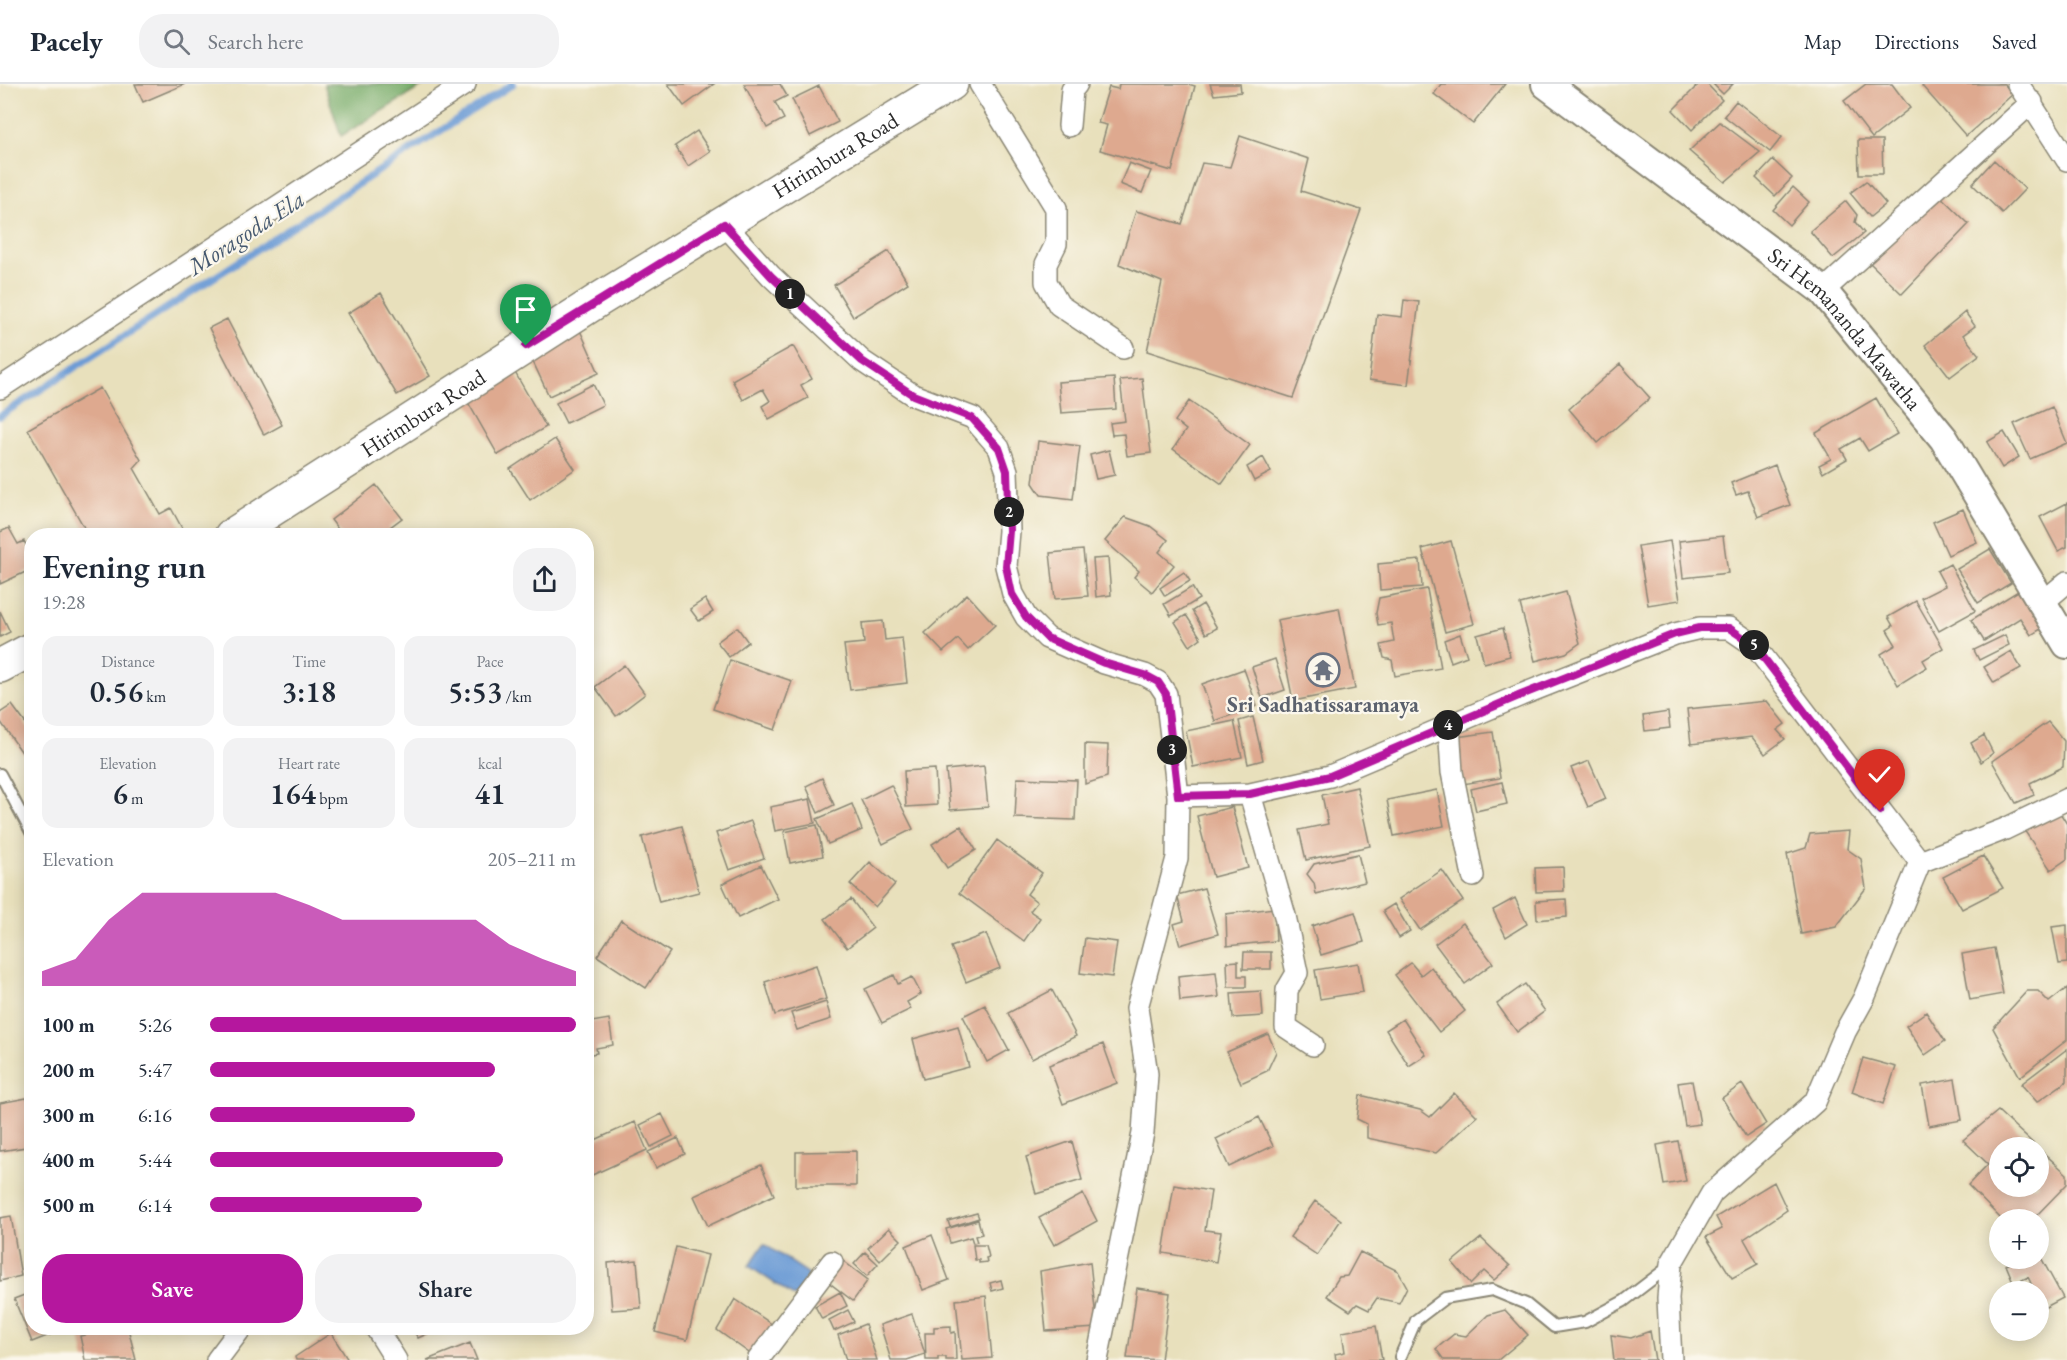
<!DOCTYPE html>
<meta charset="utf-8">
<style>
:root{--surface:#fff;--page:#f2f2f3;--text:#1f2937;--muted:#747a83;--line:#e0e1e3;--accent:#b5179e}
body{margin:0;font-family:"EB Garamond",serif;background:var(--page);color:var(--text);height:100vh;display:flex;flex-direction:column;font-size:22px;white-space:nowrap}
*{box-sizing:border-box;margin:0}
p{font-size:20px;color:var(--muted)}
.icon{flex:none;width:33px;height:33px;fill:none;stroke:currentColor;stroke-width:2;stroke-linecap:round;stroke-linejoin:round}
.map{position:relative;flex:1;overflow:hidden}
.side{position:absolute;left:24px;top:444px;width:570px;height:807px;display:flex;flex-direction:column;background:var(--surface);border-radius:24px;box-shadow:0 3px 15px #0003}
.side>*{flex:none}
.controls{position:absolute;left:1989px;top:1053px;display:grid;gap:12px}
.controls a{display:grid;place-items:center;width:60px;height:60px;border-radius:50%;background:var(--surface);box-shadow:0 3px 15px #0003;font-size:30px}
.pin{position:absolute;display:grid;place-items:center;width:51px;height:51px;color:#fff;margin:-62px -26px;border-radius:50% 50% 50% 0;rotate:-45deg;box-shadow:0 0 6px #0007}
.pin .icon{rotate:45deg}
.km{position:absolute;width:30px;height:30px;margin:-15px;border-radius:50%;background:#222;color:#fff;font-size:16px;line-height:30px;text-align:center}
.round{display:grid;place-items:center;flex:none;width:63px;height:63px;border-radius:24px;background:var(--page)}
.headline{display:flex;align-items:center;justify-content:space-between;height:102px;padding:0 18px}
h1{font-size:33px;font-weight:600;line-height:45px}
.figures{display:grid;grid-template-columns:repeat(3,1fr);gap:9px;height:102px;padding:6px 18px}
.figures div{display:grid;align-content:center;border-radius:15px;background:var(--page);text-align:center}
.figures b{font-size:30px;font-weight:600}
.figures small{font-size:16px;font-weight:400}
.figures p{font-size:16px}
.chart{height:168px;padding:12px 18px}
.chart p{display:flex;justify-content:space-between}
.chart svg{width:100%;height:108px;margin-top:6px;fill:var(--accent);opacity:.7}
.cta{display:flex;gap:12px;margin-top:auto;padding:12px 18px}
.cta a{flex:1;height:69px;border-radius:24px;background:var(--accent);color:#fff;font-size:24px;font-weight:600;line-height:69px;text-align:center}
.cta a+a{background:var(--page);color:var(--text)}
ul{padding:0 18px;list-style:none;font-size:20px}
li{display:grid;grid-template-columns:96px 72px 1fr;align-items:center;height:45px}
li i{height:15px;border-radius:8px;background:var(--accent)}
header{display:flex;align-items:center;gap:36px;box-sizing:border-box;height:84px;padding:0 30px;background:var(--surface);border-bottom:2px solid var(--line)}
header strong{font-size:28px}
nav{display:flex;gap:33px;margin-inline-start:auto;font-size:21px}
.search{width:420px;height:54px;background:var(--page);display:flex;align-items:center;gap:15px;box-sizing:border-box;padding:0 21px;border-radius:24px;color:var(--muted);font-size:22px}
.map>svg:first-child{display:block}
.forest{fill:#77ac69;stroke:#516c4a;stroke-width:1.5}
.water{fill:#6c9bd5;stroke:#4c6380;stroke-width:1.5}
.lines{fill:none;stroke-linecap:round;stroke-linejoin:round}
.stream{stroke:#6c9bd5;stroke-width:7}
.building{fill:#dea98f}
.service-casing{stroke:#8a8674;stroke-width:14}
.minor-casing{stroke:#8a8674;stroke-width:24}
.secondary-casing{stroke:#8a8674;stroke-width:32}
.primary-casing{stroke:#8a8674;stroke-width:36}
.service{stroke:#fff;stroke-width:10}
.minor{stroke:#fff;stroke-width:21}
.secondary{stroke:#fff;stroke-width:28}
.primary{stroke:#fff;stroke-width:33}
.route-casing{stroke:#fff;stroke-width:12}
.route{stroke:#b5179e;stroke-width:8}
.labels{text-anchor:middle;stroke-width:4.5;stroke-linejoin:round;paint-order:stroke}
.street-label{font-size:22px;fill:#2b2b2b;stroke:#fbf7ec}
.worship-label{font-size:22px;font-weight:bold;fill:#5b616d;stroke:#fbf7ec}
.water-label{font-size:24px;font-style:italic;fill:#45586f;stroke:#fbf7ec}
</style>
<header>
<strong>Pacely</strong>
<div class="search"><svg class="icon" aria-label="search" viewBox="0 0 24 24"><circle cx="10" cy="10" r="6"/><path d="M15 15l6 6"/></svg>Search here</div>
<nav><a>Map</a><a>Directions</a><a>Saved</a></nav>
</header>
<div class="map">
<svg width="2067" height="1276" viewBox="0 0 2067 1276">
<rect width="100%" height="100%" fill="#fbf7ec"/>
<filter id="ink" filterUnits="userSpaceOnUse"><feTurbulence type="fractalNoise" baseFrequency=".0167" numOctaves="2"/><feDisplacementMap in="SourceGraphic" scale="12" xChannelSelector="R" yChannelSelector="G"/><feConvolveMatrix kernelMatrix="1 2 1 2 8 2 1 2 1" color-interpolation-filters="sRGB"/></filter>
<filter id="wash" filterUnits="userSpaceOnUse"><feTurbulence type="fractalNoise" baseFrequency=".008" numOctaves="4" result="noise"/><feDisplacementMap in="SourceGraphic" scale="24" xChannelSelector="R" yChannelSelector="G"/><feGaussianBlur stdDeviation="1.35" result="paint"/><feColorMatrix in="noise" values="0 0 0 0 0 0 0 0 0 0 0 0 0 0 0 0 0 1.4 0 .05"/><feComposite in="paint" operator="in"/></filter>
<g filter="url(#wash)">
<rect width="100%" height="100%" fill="#e8e0bc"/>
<path class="forest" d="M324 0H426L341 52Z"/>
<path class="water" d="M764 1160 809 1190 795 1213 749 1182Z"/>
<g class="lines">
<path class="stream" d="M0 332 513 0"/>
</g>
<g id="blocks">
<path class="building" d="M135 0H185L143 18Z
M668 0H714L684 22Z
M744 0H780L787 12 775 18 784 35 767 44Z
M1119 0H1188L1195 2 1172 87 1100 66 1107 41 1098 39 1109 3 1118 5Z
M1210 0H1240L1241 8 1214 11Z
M1441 0H1505L1473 40 1434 10Z
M1699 0H1707L1722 16 1692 46 1673 26Z
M1713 0H1733L1723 10Z
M1866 0H1892L1910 24 1872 54 1844 17Z
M1925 0H2004L2013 10 1966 52 1922 2Z
M819 2 838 38 810 52 792 15Z
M1736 17 1782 53 1770 68 1724 32Z
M1720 38 1760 68 1725 98 1689 67Z
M697 47 710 67 688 82 675 62Z
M1240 52 1309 75 1301 107 1361 126 1293 314 1147 267 1162 198 1119 180 1136 127 1182 140 1202 79 1230 83Z
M1858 56H1882L1883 90H1859Z
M1773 76 1792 94 1775 112 1756 94Z
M1994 76 2025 105 2002 129 1972 100Z
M1129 79 1151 87 1142 109 1120 100Z
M1866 97 1886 120 1870 133 1850 109Z
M1793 103 1809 118 1789 141 1773 126Z
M1937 109 1969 140 1902 210 1870 179Z
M1846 117 1857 131 1855 138 1864 149 1833 174 1810 147Z
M889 167 908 199 853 233 834 201Z
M381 209 430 292 397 311 348 229Z
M1404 216 1419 218 1408 301 1369 296 1377 230 1402 233Z
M1965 228 1975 242 1963 251 1979 271 1950 293 1925 261Z
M227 235 282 341 264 351 209 244Z
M579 244 599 289 549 312 528 267Z
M793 262 812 295 801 301 808 314 769 335 762 322 770 317 763 305 743 316 732 296Z
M1620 280 1650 314 1598 359 1569 325Z
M513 285 546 343 498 371 465 313Z
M1114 294 1116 325 1061 329 1058 298Z
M1142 294 1151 369 1127 372 1124 350 1112 351 1110 339 1125 337 1120 296Z
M593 300 603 321 566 339 556 319Z
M100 304 141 376 134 384 160 430 171 424 184 448 178 452H89L28 345Z
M1876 314 1897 350 1868 367 1860 354 1841 365 1847 375 1823 389 1819 381 1831 375 1816 349Z
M1189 317 1250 361 1222 400 1173 365 1186 346 1175 337Z
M2052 323 2067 359 2030 375 2014 340Z
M2004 348 2019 373 2002 384 1987 358Z
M555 355 575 385 530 416 510 385Z
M1038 357 1080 362 1073 415 1041 411 1033 399Z
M1109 366 1115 391 1096 395 1090 371Z
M1263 373 1271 388 1254 397 1247 383Z
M1775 381 1790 421 1758 433 1748 407 1736 411 1731 399Z
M376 401 402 434 389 444 395 452H343L331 436Z
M2067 419V463L2058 467 2040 433Z
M1963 425 1977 458 1948 471 1933 438Z
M1125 433 1150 442 1168 456 1159 468 1174 481 1152 508 1134 493 1139 487 1105 457Z
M275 436 284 452H264L260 445Z
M9 444 18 460 24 457 32 472V485L0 500V448Z
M1723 452 1728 489 1683 494 1679 457Z
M1451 457 1474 540 1445 548 1422 465Z
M1670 457 1680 516 1648 521 1638 462Z
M1990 465 2011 499 1978 519 1957 485Z
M1083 466 1088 512 1055 515 1050 469Z
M1108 474 1111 511 1096 513 1093 475Z
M1420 476 1422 503 1380 506 1378 480Z
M1950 480 1975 527 1939 547 1921 514 1945 502 1937 487Z
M1184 488 1190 497 1165 512 1160 504Z
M1192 503 1199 515 1171 532 1164 520Z
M2023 504 2046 542 2031 551 2020 534 1984 557 1971 536Z
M1427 505 1441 584 1395 592 1392 576 1384 574 1381 561 1394 558 1391 539 1378 541 1376 529 1379 514Z
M1566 508 1580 559 1566 569 1535 577 1520 520Z
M967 510 995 541 968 566 958 555 943 568 925 549Z
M705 515 713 528 699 537 690 525Z
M1916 517 1943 564 1923 576 1927 583 1898 601 1881 570 1896 561 1887 546 1893 542 1888 533Z
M1203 520 1217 544 1206 550 1192 527Z
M1339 524 1355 605 1293 617 1277 536Z
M0 527 10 548 0 553Z
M1186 531 1201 554 1190 562 1175 538Z
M883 537 885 556 902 554 907 599 850 606 844 561 864 559 862 539Z
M737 543 748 558 729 573 717 558Z
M1503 544 1510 572 1484 579 1477 551Z
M1460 550 1467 572 1451 578 1444 556Z
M2005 551 2009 561 1979 576 1974 566Z
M2011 567 2021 584 1994 599 1984 583Z
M1275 575 1285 606 1262 614 1252 583Z
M730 576 792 597 775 646 713 625Z
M624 581 645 610 616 632 595 603Z
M1244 585 1257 622 1215 637 1202 600Z
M1767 617 1785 640 1777 646 1785 655 1765 670 1752 653 1691 660 1687 625Z
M12 621 32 648V664L23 670 0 637V629Z
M1668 628 1670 644 1645 647 1643 632Z
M1253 633 1263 676 1248 680 1239 637Z
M1234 637 1242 673 1193 683 1186 647Z
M2048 638 2064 657 2063 683 2030 699 2034 711 2016 719 1992 677Z
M1493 648 1500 694 1463 700 1456 653Z
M1984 651 1993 669 1981 678 1971 659Z
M1085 660 1108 661 1107 693 1085 700Z
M1589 677 1606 715 1588 723 1571 684Z
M984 682 988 723 950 726 946 686Z
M935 685 937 721 906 723 904 687Z
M822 694 834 721 818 729 806 702Z
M1017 694 1077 696 1075 736 1015 734Z
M1502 698 1507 720 1476 727 1471 705Z
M891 701 913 745 883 760 861 716Z
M1357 703 1370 762 1306 776 1299 746 1328 740 1322 711Z
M1437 706 1444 742 1394 752 1387 716Z
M810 715 815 739 775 747 770 723Z
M852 720 862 746 828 760 817 735Z
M1232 723 1248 784 1213 793 1197 732Z
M2057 724 2067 740V775L2051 786 2024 746Z
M751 737 764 774 729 786 716 749Z
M817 741 823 772 790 779 784 748Z
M682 742 699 808 659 818 642 753Z
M961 742 976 766 947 784 932 760Z
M1849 747 1847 765 1861 775 1866 804 1836 843 1801 850 1787 770 1806 764 1810 750Z
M997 756 1042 789 1027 810 1037 818 1030 827 1040 834 1024 857 959 809Z
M1358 770 1365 798 1316 810 1314 799 1307 790 1314 780Z
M1983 772 2003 804 1962 825 1943 793Z
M870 778 895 800 875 823 850 800Z
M761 781 778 815 738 834 722 800Z
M1563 783 1564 807 1536 808 1535 784Z
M1442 786 1463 817 1420 846 1399 815Z
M1204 804 1218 850 1180 861 1174 840 1184 837 1177 811Z
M1515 814 1527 840 1506 853 1493 826Z
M851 815 873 844 847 864 825 835Z
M1566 815 1567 833 1537 836 1536 817Z
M1394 820 1410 847 1399 854 1383 827Z
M1274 824 1276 857 1227 862 1226 830Z
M1355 828 1364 858 1321 871 1312 842Z
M621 836 670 868 646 904 597 872Z
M1463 839 1493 879 1465 900 1435 860Z
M2067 841V879L2059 880 2052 843Z
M986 850 1000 884 966 898 951 863Z
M1085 854 1117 858 1112 893 1080 889Z
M1994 864 2003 910 1970 916 1962 870Z
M1244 868H1271V885H1243Z
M1238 877V892H1246V903H1228L1227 878Z
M1358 879 1363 908 1320 915 1315 886Z
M1411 879 1421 891 1431 883 1465 927 1439 948 1395 891Z
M816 881 826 915 775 931 765 898Z
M1216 888 1219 913 1180 917 1178 892Z
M894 891 898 900 912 893 921 910 907 918 911 925 882 939 865 905Z
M1525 900 1545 927 1517 948 1497 920Z
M2067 904V956L2020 993 1993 944 2027 907H2038L2049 918Z
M1052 906 1076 952 1032 975 1008 929Z
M1261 907 1263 932 1233 934 1231 909Z
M826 918 831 935 797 946 791 929Z
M985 921 1009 966 987 978 963 932Z
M1926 928 1945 957 1925 971 1906 942Z
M591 932 592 938 609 935 613 961 596 964 597 969 586 971V933Z
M1403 935 1426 971 1409 982 1386 946Z
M958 942 969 983 923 995 913 955Z
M1268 950 1276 968 1267 987 1241 999 1227 968Z
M1103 960 1117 999 1063 1020 1049 981Z
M2067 965V997L2037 1018 2021 1000Z
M1863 974 1896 983 1883 1020 1852 1008Z
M1955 995 1962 1036 1929 1042 1922 1001Z
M1692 997 1700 1040 1685 1042 1678 999Z
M1742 1000 1766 1040 1746 1053 1722 1014Z
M1454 1009 1477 1032 1436 1069 1367 1054V1040L1357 1035 1360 1011 1420 1026 1430 1033Z
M32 1013V1062L0 1067V1019Z
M1998 1027 2038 1064H2000V1102H2038V1064L2067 1090V1100L2032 1136H2002L1968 1101 1988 1080 1963 1056Z
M662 1030 673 1052 651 1063 640 1041Z
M1259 1033 1273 1062 1229 1083 1216 1055Z
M635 1038 647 1066 590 1092 586 1083V1060Z
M678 1054 685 1070 656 1084 648 1068Z
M1072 1057 1082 1096 1036 1110 1026 1073Z
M1678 1057 1686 1097 1664 1101 1657 1061Z
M856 1067V1102H796V1068Z
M761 1081 774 1111 708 1142 694 1112Z
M1774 1098 1787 1126 1744 1155 1758 1180 1732 1194 1706 1153 1722 1145 1716 1133Z
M1174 1101 1211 1107 1205 1146 1221 1148 1216 1178 1163 1169Z
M1083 1110 1097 1137 1054 1161 1039 1134Z
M1315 1117 1341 1136 1317 1171 1290 1153Z
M977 1129 979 1134 950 1143 948 1137Z
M11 1132 21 1192 0 1197V1134Z
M978 1136 982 1150 975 1152 977 1158 973 1159 971 1153 950 1159 946 1145Z
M889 1144 901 1156 880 1177 868 1164Z
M932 1151 949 1196 923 1206 906 1162Z
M1481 1154 1510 1182 1494 1196 1484 1187 1471 1200 1452 1178Z
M973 1161H986L989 1173 986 1174 987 1178 979 1179V1176H975Z
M676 1163 708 1171 687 1256 655 1248Z
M865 1168 878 1180 867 1192 854 1180Z
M1360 1168 1398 1187 1407 1203 1399 1219 1377 1214 1369 1226 1357 1220 1350 1227 1327 1212 1339 1193 1347 1192Z
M2038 1168 2063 1214 2044 1224 2038 1214V1208H2035L2028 1193 2014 1200 2006 1181 2022 1174H2038Z
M637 1176 641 1224 612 1226 608 1179Z
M842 1176 868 1196 853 1217 827 1197Z
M1090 1178 1097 1244 1046 1247 1040 1187Z
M1001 1196 1003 1204 992 1207 990 1199Z
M1137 1204 1170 1209 1161 1276 1127 1274Z
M32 1208V1244H67L32 1258 14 1215Z
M840 1208 847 1222 822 1235 815 1222Z
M986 1212 992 1274 962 1276 956 1216Z
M735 1215 773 1241 752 1271 717 1246Z
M848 1226 854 1238 834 1247 829 1236Z
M1505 1226 1528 1251 1498 1276H1444L1436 1265 1454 1250 1466 1252 1488 1231Z
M912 1230 925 1270 907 1276H891L880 1241Z
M865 1240 877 1276H846L838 1251Z
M951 1242V1249L955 1248 956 1276H946V1273H938V1276H926L925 1249H934V1243Z
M1376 1242 1382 1276H1336L1335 1270 1345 1268 1342 1248Z
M117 1244H128L136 1276H85L80 1252Z
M412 1244H440L418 1254Z
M1650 1247 1655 1276H1614L1611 1251 1631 1254Z
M331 1249 348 1276H296L295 1273Z
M470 1259 477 1276H427Z"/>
</g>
</g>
<g filter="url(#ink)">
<use href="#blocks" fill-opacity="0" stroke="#8a8674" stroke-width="1.5"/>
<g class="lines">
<defs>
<path id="service" d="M0 690 32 750
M1400 1273 1416 1236 1445 1214 1492 1206 1526 1220 1554 1243 1585 1238 1624 1217 1671 1181"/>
<path id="minor" d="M980 0 1056 124V160L1046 180V198L1059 221 1123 264
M2018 0 2067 76
M1069 42 1072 6 1077 0
M724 140 771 192 862 277 913 311 973 334 999 364 1007 387 1009 447 1006 482 1013 510 1026 533 1047 554 1104 579 1145 591 1158 598 1166 610 1178 712 1177 774 1137 924 1147 990 1143 1049 1097 1276
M1823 207 2032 18
M0 304 465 0
M2042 519 2067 498
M1449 641 1452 688 1473 792
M1250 710 1285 832 1297 889 1287 906 1286 943 1313 961
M1178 712 1250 710 1330 692 1521 611 1675 550 1700 544H1729L1754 561 1920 778
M376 1244 396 1276
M217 1276 241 1244
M758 1276 832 1178
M1671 1276 1668 1214 1671 1180 1712 1109 1815 1018 1845 948 1864 914 1920 778 2005 745 2067 715"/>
<g id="secondary">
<path id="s1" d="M1546 0 1823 207 1944 355 2067 560"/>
</g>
<g id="primary">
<path id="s2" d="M231 452 600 215 951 0"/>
<path d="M0 582 32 565"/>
</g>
</defs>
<use href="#service" class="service-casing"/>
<use href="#minor" class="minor-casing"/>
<use href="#secondary" class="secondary-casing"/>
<use href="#primary" class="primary-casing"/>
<use href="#service" class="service"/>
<use href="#minor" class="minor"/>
<use href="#secondary" class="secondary"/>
<use href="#primary" class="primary"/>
</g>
</g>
<g class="lines" filter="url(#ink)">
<defs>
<path id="route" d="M526 262 724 140 771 192 862 277 913 311 972 334 999 364 1007 387 1009 447 1006 482 1012 510 1026 533 1047 554 1104 579 1145 591 1158 598 1166 610 1178 712 1250 710 1330 692 1521 611 1675 550 1700 544H1729L1754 561 1880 727"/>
</defs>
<use href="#route" class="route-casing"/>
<use href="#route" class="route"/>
</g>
<defs>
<symbol id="temple-ring" viewBox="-11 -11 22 22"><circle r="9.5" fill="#fbf7ec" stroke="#6b7280" stroke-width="1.5"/><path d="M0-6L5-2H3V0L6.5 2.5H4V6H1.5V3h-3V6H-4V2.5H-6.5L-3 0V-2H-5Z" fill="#6b7280"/></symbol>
</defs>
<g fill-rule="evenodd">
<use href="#temple-ring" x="1304" y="567" width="38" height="38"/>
</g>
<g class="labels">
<g class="street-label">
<text dy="8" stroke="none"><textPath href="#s2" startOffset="714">Hirimbura Road</textPath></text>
<text dy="8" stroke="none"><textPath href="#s1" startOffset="388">Sri Hemananda Mawatha</textPath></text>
<text dy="8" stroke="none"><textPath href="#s2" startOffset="228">Hirimbura Road</textPath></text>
</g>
<g class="worship-label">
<text x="1323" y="628">Sri Sadhatissaramaya</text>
</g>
<g class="water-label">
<text transform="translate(246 149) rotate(-33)" y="8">Moragoda Ela</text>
</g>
</g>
</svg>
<div class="controls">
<a><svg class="icon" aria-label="locate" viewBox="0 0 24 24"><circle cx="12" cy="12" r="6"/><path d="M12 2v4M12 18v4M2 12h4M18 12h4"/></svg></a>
<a>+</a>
<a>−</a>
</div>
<div class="pin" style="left:526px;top:262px;background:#1e9e55"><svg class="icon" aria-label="arrive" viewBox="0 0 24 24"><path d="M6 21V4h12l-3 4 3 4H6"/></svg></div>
<div class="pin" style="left:1880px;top:727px;background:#d93025"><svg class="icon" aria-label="check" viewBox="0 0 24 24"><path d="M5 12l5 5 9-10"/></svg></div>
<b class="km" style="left:790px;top:210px">1</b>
<b class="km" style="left:1009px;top:428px">2</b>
<b class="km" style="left:1172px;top:666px">3</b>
<b class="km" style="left:1448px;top:641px">4</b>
<b class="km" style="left:1754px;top:561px">5</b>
<section class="side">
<div class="headline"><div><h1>Evening run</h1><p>19:28</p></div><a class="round"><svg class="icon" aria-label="share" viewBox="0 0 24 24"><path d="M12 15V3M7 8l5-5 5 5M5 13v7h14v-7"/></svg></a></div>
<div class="figures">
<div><p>Distance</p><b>0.56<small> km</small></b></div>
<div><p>Time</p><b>3:18</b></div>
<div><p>Pace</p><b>5:53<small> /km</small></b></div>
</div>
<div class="figures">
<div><p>Elevation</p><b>6<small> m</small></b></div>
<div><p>Heart rate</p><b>164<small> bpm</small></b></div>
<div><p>kcal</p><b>41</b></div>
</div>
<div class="chart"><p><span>Elevation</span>205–211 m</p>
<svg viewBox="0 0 160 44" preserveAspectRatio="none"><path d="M0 44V38L10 33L20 17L30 6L40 6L50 6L60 6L70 6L80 11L90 17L100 17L110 17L120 17L130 17L140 27L150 33L160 38V44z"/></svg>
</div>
<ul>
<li><b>100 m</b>5:26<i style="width:100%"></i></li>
<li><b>200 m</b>5:47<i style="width:78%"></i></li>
<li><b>300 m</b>6:16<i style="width:56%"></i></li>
<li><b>400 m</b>5:44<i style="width:80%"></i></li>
<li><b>500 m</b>6:14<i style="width:58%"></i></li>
</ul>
<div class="cta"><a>Save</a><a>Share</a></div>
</section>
</div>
